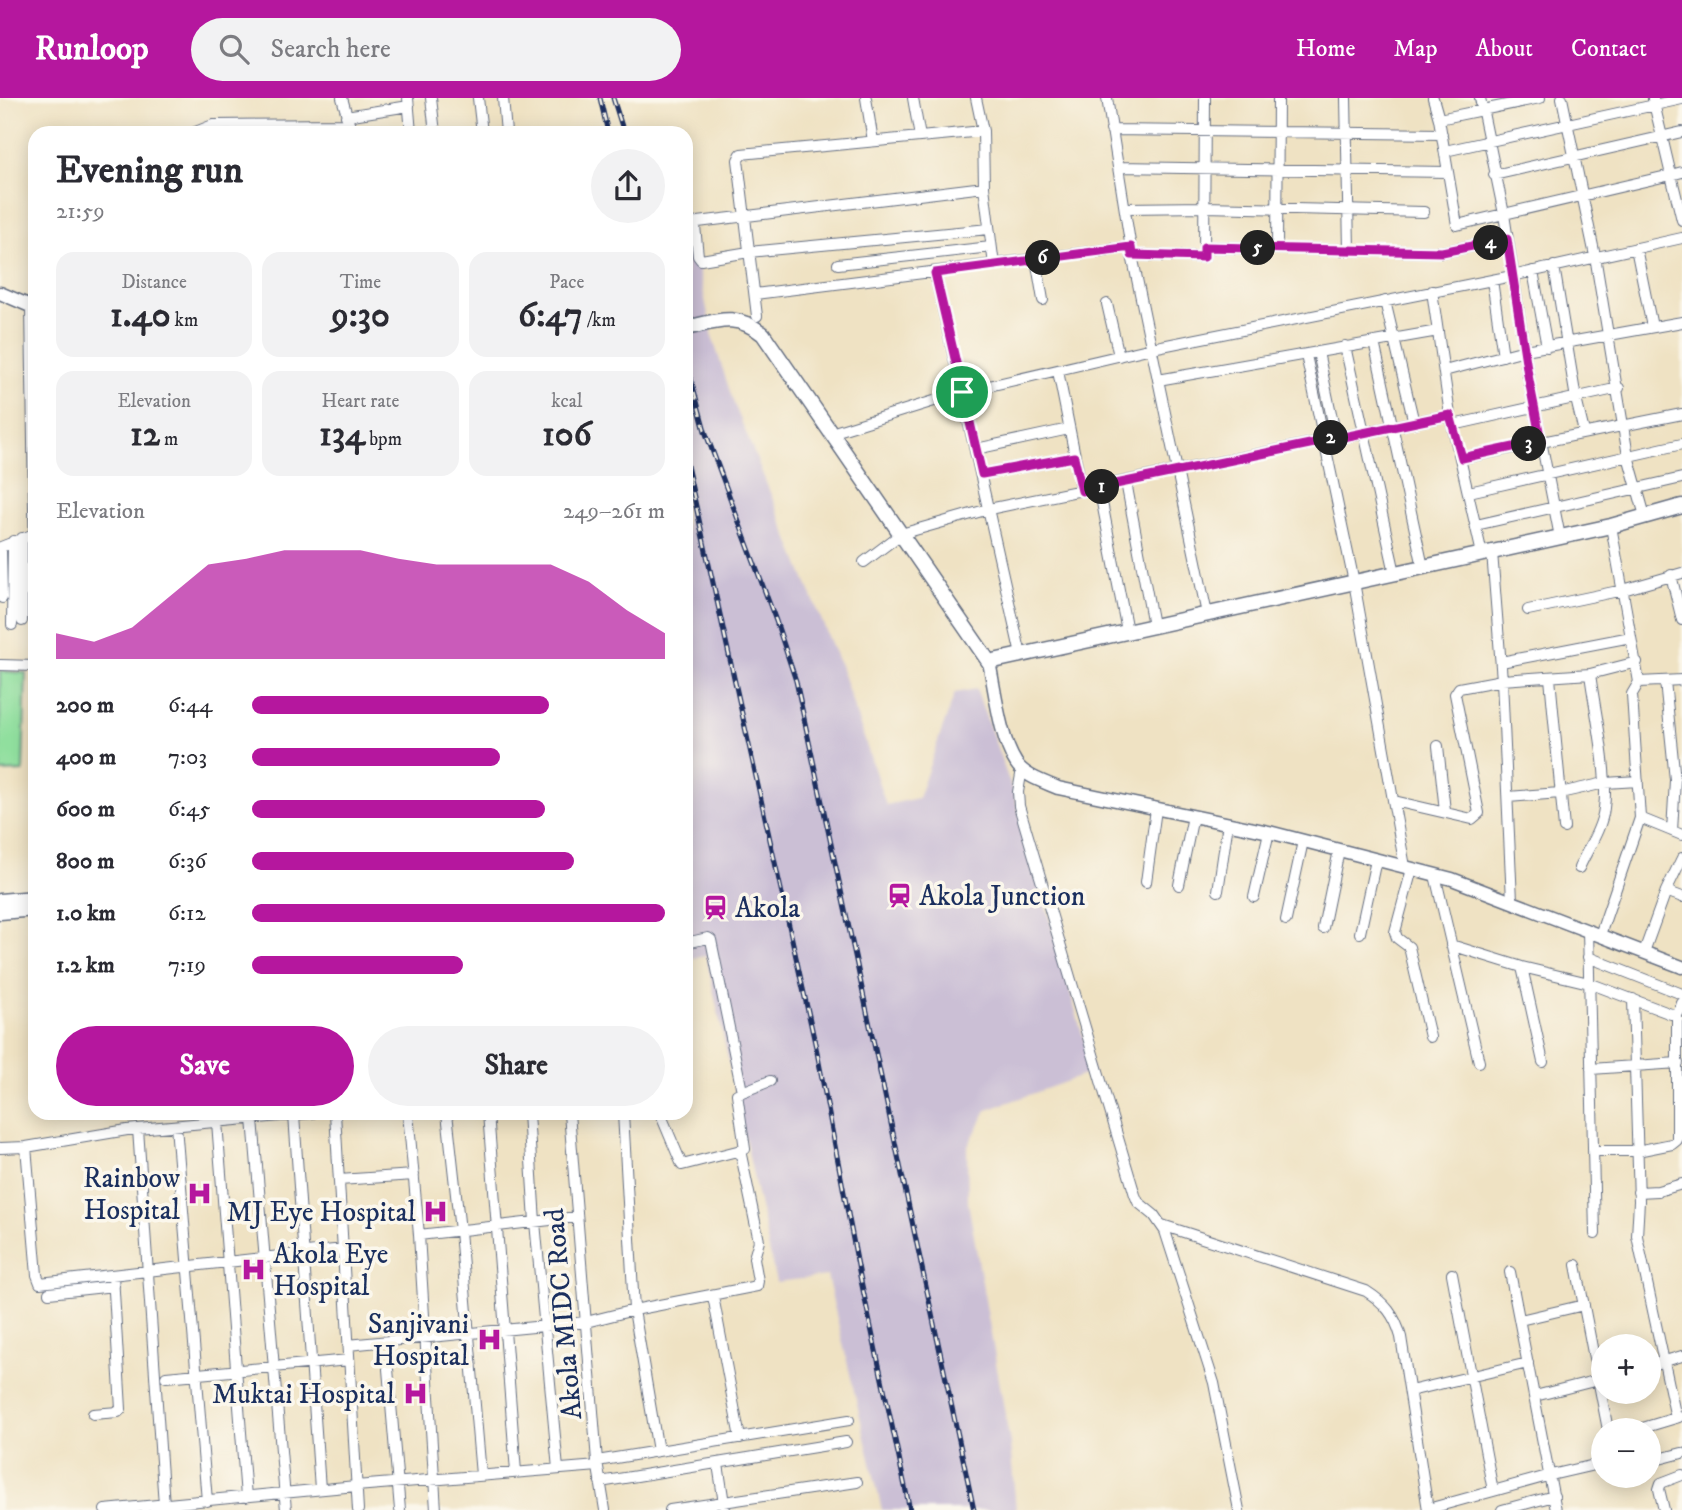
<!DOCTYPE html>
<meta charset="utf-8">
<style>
:root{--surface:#fff;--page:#f2f2f3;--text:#2b2b33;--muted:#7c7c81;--accent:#b5179e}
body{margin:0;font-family:"IM FELL DW Pica",serif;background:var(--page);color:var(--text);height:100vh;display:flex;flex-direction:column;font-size:26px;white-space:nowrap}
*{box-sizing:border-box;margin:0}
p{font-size:23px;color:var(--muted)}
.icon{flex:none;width:38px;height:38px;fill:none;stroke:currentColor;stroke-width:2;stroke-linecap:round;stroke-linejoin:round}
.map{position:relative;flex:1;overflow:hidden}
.panel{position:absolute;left:28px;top:28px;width:665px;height:994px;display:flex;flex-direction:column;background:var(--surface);border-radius:21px;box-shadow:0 4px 18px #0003}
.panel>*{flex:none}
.controls{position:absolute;left:1591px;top:1236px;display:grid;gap:14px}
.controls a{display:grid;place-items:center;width:70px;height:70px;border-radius:50%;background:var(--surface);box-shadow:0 4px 18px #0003;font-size:35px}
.pin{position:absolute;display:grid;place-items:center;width:60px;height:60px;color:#fff;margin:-30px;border:4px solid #fff;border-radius:50%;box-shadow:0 2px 7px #0007}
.km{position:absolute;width:35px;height:35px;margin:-18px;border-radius:50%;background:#222;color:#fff;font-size:19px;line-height:35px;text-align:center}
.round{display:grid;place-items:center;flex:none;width:74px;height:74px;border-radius:37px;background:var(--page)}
.headline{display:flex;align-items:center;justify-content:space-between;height:119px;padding:0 28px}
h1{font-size:38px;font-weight:700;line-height:52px}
.stats{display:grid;grid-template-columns:repeat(3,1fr);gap:10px;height:119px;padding:7px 28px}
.stats div{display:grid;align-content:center;border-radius:18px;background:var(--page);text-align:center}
.stats b{font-size:35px;font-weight:700}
.stats small{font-size:19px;font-weight:400}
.stats p{font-size:19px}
.chart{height:196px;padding:14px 28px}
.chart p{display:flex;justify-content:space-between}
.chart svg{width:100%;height:126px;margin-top:7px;fill:var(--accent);opacity:.7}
.cta{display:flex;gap:14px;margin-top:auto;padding:14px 28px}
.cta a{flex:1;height:80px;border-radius:42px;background:var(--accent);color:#fff;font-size:28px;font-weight:700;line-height:80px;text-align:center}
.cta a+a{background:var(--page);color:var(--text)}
ul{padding:0 28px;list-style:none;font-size:23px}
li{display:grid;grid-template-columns:112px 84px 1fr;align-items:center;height:52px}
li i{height:18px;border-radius:9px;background:var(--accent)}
header{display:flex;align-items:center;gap:42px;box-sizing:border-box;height:98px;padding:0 35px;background:var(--accent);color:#fff}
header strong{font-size:33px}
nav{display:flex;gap:38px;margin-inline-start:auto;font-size:24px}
.search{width:490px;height:63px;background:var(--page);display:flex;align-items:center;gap:18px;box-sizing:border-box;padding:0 24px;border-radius:38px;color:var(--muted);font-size:26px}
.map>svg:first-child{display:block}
.industrial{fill:#cbbfd5}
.green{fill:#90df9e;stroke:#56877e;stroke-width:2}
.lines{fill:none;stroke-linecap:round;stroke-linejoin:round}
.minor-casing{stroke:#656e81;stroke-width:12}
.major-casing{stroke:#656e81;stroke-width:15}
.highway-casing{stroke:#656e81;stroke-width:17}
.minor{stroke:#fff;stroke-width:10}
.major{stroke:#fff;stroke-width:12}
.highway{stroke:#fff;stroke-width:14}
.rail-casing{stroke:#1b2f5e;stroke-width:5}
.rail{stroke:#fbf7ec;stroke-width:2.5;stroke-dasharray:8;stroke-linecap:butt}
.route-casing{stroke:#fff;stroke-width:14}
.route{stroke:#b5179e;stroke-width:9}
.labels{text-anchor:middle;stroke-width:7;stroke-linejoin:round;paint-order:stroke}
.poi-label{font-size:28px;fill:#1b2f5e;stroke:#fbf7ec;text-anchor:end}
.street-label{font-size:28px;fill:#1b2f5e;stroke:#fbf7ec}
</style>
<header>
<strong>Runloop</strong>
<div class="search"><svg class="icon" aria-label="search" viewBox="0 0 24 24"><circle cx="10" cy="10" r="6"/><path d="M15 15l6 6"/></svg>Search here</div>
<nav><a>Home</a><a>Map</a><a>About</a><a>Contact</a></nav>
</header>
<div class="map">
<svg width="1682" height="1412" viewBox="0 0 1682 1412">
<rect width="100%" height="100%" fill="#fbf7ec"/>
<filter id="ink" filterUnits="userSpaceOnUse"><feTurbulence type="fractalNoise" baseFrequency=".0143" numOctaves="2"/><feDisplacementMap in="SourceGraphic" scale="14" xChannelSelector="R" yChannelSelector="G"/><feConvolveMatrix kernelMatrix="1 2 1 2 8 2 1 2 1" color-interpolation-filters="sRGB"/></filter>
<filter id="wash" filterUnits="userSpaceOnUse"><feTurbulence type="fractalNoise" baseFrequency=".00686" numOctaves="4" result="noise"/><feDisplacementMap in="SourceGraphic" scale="28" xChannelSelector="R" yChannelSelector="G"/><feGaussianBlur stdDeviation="1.57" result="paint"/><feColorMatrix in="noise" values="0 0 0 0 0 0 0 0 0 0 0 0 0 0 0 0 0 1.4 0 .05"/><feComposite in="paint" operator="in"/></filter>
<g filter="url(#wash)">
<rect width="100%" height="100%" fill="#efe2c3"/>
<path class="industrial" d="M686 118H688L713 241 733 303 841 570 886 707 918 700 955 595 976 591 1014 697 1093 974 987 1012 967 1050 968 1104 1010 1345 1016 1412H882L827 1178 776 1184 706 858 686 861Z"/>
<path class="green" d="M0 573 26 575 23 673 0 674Z"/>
</g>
<g filter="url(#ink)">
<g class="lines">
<defs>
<path id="minor" d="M342 0 352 35
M408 0 411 35
M431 0 435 35
M478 0 482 35
M503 0 506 35
M866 0 873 43
M913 0 920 39
M1107 0 1132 157 1207 516
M1346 0 1349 152
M1433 0 1439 21 1457 127 1671 77 1682 122
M1480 0 1504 116 1528 277 1560 439
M1562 0 1595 158 1628 358 1645 418
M1653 1 1671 77 1682 74
M346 18 409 8
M1439 21 1540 0
M1111 32 1442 36
M983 33 984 89 994 167
M193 35 213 27 349 26
M1445 53 1682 1
M1118 69 1448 74
M1494 77 1682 34
M984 89 698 124 695 128 698 158 701 162 749 154 989 131
M1125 110 1205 109 1424 114
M1204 149 1442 154 1507 141
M1636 150 1652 229
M1277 151 1278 0
M1132 157 1204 159 1205 0
M1036 161 1043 202
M838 166 991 149
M1554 168 1576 301 1584 334
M1533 173 1547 249
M935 175 1021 557
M1492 182 1503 258
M755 196 1131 149
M1385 203 1414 325
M1107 206 1119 258
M31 208 35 477
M757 218 738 62 741 56 983 33 976 0
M1374 244 1423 469
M1345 248 1395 475
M1318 254 1336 339
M1306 257 1354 484 1405 769
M1058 273 1082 393
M1444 273 1525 252 1682 224
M1158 282 1438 233
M1451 321 1482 456
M1453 327 1619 290
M831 335 963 294 1152 250 1512 178 1682 140
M976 351 1069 331
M1462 360 1682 316
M981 376 1074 359
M1126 384 1153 527
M1099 389 1127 533
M1469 394 1682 346
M1476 427 1682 380
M1492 454 1502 582 1512 803
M864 464 901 436 989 411 1450 317 1432 193
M1671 477 1682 522
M2 500 1 449 34 436
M1528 512 1623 492 1682 475
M22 523V440
M12 527 13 443
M1501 564 1631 539
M0 567 35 568
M1550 580 1564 730
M1665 583 1675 682 1672 733
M1639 584 1682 582
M1438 648 1445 713
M1022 671 1018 694 1019 708 1135 1097 1138 1104 1154 1117 1165 1133 1214 1285 1239 1412
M1508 699 1560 695 1605 685 1638 683
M1394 703 1472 721 1479 715 1455 596 1459 590 1502 582 1590 576 1637 564
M1640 720 1682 737
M1579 770C1587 752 1602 730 1604 710 1609 675 1595 614 1590 576
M1412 771 1395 834 1397 840 1409 849 1430 939
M1435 777 1479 964
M1146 784 1156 711
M1179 787 1193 718
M1218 793 1228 725
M1666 793 1682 799
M1254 799 1269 734
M1286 822 1303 743
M1323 830 1339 752
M1588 832 1595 1136
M1360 835 1376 762
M1600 837 1640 720 1632 596 1639 584 1611 428
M686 845 708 840 711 842 742 993
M1451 847 1522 869 1589 885 1671 916 1679 914 1682 905
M1644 854 1666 793 1682 760
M1588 859 1682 896
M1522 869 1543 964
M1633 901 1639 1103 1637 1138 1676 1320
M1591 971 1678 965
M335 1015 358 1412
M408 1015 419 1137 436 1412
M447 1015 460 1133 481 1377
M488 1015 516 1374
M528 1015 535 1124 558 1371
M569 1015 597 1363 605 1412
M660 1015 682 1067 745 1051 737 996 770 983
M294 1017 320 1391
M253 1021 286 1412
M217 1024 246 1399
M176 1028 207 1403
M138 1031 164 1407
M26 1049 37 1177 40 1185 343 1151
M0 1050 26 1049 127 1032 313 1015
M1593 1053H1637L1672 1046 1677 1042V917
M339 1082 414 1077
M1638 1094 1658 1093 1682 1086
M1162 1127 1366 1193C1385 1205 1395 1217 1401 1239L1428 1412
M419 1137 577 1119
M1576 1167 1608 1332
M1510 1174 1556 1412
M1452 1176 1493 1393
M49 1195 114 1188
M713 1198 740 1340
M1520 1222 1584 1207
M348 1247 586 1224 634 1212 623 1015
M1648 1268 1682 1258
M388 1271 400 1412
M166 1279 349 1262
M1410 1293 1528 1265
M1535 1298 1602 1281
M93 1316 118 1314 121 1311 113 1177
M1636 1332 1679 1319
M658 1353 634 1212 757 1188 758 1183 754 1160 759 1143 740 1052
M597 1363 849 1322
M1648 1364 1682 1355
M718 1366 725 1412
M600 1384 846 1344
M1428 1411 1551 1377 1603 1365
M105 1412 356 1388 598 1368
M670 1412 857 1384
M1502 1412 1554 1398
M1664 1412 1659 1391 1661 1385 1682 1377"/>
<path id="major" d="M0 195 35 210
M989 564C995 592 1000 641 1016 665 1024 678 1044 684 1058 690L1269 734 1452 781 1682 869"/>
<path id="highway" d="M686 230C718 223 735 214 763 236L989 564 1611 428 1682 408
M0 803 35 800
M0 814 35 811"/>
</defs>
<use href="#minor" class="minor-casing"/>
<use href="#major" class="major-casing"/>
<use href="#highway" class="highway-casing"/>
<use href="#minor" class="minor"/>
<use href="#major" class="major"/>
<use href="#highway" class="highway"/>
<defs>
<path id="rail" d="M600 0 608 35
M613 0 624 35
M686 263 705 333 776 523 796 583 974 1412
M686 363 817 954 860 1178 910 1412"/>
</defs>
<use href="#rail" class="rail-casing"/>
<use href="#rail" class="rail"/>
</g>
</g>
<g class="lines" filter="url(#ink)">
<defs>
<path id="route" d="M1507 141 1528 277 1541 343 1462 360 1450 317 1082 393 1074 359 982 376 935 175 1131 149 1132 157 1204 159V149L1442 154Z"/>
</defs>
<use href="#route" class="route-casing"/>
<use href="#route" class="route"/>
</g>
<defs>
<symbol id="station-bare" viewBox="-9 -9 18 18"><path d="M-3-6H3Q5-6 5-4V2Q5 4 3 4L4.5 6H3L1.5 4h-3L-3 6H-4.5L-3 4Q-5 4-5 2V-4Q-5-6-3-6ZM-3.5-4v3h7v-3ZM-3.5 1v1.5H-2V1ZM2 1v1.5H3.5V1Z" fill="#b5179e" stroke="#fbf7ec" stroke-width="2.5" paint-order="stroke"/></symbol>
<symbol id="hospital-bare" viewBox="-9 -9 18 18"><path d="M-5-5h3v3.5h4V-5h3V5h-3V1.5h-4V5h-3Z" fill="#b5179e" stroke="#fbf7ec" stroke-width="2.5" paint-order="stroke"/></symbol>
</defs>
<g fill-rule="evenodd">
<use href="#station-bare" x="882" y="780" width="35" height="35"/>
<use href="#station-bare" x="698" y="792" width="35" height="35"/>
<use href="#hospital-bare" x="182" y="1078" width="35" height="35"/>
<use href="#hospital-bare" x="418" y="1096" width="35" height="35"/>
<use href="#hospital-bare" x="236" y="1154" width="35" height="35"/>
<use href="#hospital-bare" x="472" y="1224" width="35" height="35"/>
<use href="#hospital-bare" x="398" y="1278" width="35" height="35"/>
</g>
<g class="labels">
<g class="poi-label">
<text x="919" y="807" text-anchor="start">Akola Junction</text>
<text x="735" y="819" text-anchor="start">Akola</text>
<text x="180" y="1089">Rainbow<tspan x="180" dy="32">Hospital</tspan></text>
<text x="416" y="1123">MJ Eye Hospital</text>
<text x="273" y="1165" text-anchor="start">Akola Eye<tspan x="273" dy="32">Hospital</tspan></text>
<text x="469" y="1235">Sanjivani<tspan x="469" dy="32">Hospital</tspan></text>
<text x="395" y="1305">Muktai Hospital</text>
</g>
<g class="street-label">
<text transform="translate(562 1216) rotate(-95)" y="10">Akola MIDC Road</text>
</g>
</g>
</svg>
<div class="controls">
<a>+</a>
<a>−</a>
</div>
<div class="pin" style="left:962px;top:294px;background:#1e9e55"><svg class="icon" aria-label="arrive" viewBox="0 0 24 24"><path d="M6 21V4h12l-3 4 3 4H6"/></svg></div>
<b class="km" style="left:1102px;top:389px">1</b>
<b class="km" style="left:1331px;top:340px">2</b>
<b class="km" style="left:1529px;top:346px">3</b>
<b class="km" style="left:1491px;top:145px">4</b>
<b class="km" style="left:1258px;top:150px">5</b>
<b class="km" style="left:1043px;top:160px">6</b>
<section class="panel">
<div class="headline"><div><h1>Evening run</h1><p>21:59</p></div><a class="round"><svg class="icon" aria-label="share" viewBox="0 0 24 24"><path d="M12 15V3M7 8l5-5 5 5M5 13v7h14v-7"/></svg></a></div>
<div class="stats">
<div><p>Distance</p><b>1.40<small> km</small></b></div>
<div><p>Time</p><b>9:30</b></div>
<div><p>Pace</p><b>6:47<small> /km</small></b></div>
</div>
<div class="stats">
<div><p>Elevation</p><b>12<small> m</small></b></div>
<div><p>Heart rate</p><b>134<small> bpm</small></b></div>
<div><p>kcal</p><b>106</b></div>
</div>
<div class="chart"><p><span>Elevation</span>249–261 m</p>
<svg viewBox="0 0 160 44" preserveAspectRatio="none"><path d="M0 44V35L10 38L20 33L30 22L40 11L50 9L60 6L70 6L80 6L90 9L100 11L110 11L120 11L130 11L140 17L150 27L160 35V44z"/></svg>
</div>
<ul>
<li><b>200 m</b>6:44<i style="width:72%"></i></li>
<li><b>400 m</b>7:03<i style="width:60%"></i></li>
<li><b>600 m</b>6:45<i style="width:71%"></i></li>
<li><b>800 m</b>6:36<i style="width:78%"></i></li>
<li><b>1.0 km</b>6:12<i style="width:100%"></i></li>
<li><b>1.2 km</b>7:19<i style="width:51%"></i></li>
</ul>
<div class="cta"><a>Save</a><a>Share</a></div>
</section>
</div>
